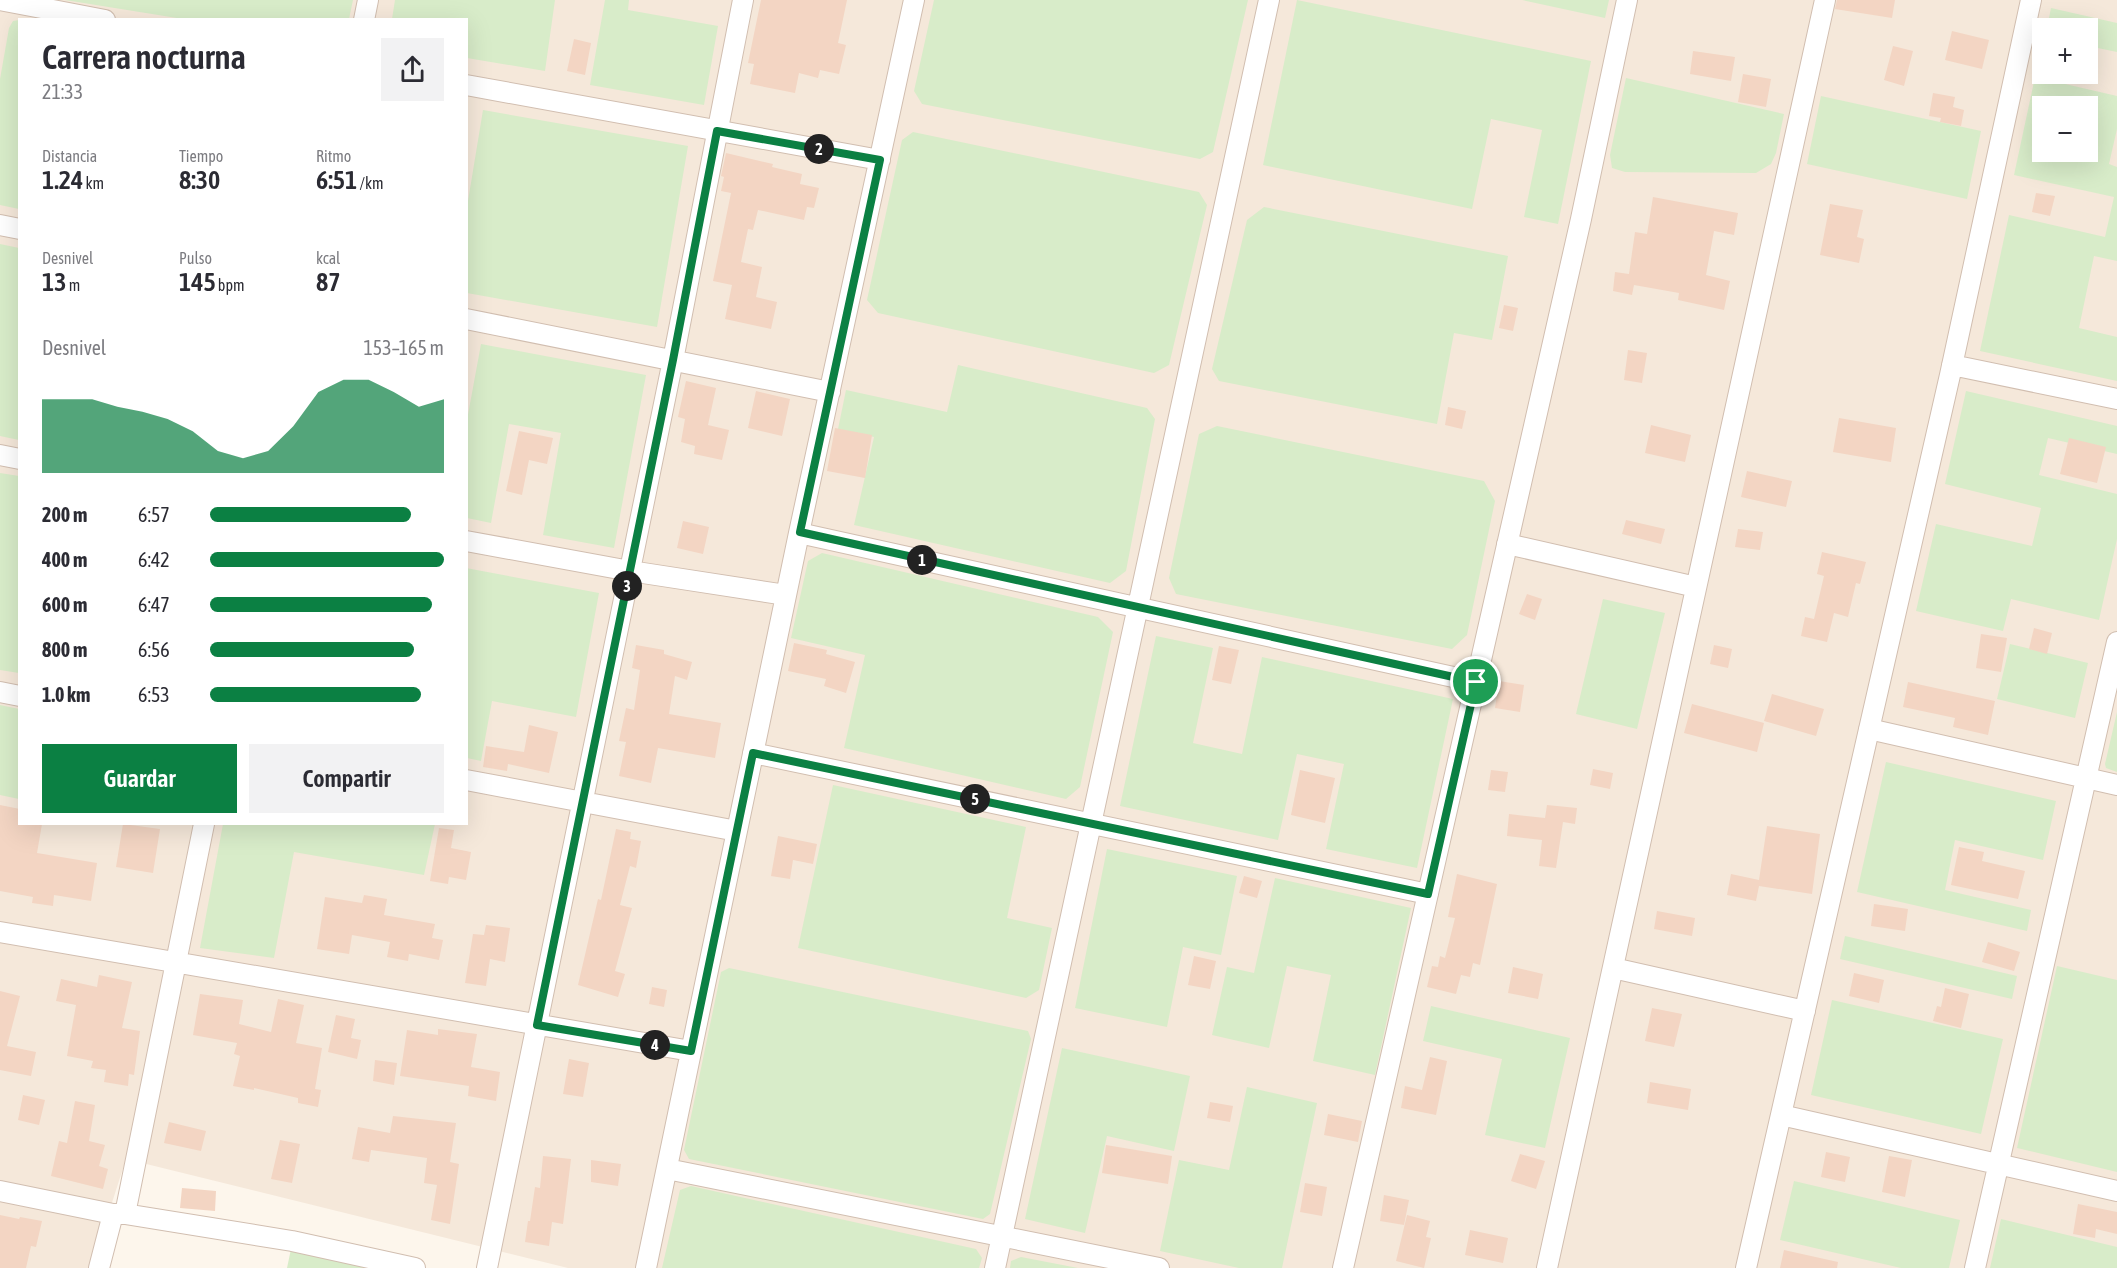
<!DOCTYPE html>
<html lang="es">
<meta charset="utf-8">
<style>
:root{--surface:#fff;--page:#f2f2f3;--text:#2b2b33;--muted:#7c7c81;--accent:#0b8043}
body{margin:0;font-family:"Asap Condensed",sans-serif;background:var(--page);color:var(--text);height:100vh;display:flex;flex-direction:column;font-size:22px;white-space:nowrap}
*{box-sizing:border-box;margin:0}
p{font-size:20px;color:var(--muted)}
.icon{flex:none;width:33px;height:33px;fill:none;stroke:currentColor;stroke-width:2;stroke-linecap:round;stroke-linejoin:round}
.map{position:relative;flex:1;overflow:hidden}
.sheet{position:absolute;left:18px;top:18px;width:450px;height:807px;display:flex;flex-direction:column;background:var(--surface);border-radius:0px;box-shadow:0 6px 24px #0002}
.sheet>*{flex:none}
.buttons{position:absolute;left:2032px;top:18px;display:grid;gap:12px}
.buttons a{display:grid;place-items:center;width:66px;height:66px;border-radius:0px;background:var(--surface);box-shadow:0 6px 24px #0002;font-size:30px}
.pin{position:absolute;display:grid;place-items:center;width:51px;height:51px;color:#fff;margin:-26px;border:3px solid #fff;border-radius:50%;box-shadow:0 2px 6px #0007}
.km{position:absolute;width:30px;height:30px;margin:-15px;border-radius:50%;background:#222;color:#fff;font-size:16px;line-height:30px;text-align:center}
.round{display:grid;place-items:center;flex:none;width:63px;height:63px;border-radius:0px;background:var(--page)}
.head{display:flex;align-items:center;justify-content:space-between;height:102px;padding:0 24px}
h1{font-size:33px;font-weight:600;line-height:45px}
.figures{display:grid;grid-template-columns:repeat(3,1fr);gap:9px;height:102px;padding:6px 24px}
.figures div{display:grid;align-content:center}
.figures b{font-size:26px;font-weight:600}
.figures small{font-size:16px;font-weight:400}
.figures p{font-size:16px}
.chart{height:168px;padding:12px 24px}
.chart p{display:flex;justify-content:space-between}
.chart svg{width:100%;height:108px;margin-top:6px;fill:var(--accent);opacity:.7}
.cta{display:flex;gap:12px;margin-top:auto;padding:12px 24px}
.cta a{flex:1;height:69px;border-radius:0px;background:var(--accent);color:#fff;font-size:24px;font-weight:600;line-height:69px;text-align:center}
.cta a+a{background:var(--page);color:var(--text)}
ul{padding:0 24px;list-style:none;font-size:20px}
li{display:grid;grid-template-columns:96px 72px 1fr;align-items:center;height:45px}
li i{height:15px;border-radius:8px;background:var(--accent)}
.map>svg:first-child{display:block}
.residential{fill:#f5e8da;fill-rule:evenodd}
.green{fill:#d8ecc9;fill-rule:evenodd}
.building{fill:#f3d5c3}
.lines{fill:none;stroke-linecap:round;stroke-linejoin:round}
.minor-casing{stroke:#d1beb0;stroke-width:22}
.minor{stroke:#fff;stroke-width:20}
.route-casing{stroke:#fff;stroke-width:12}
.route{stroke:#0b8043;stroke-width:8}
</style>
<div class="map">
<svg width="2117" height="1268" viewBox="0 0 2117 1268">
<rect width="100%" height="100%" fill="#fdf6ec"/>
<path class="residential" d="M0 0H2117V1268H568L126 1159 91 1268H0ZM20 20H466V824H20ZM2043 28H2088V74H2043ZM2043 106H2088V152H2043Z"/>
<path class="green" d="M65 0H353L349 19H183Z
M395 0H555L545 71 467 58 466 20 392 19Z
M605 0H629L628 10 718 26 704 105 590 85Z
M934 0H1248L1213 152 1200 159 922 104 914 91Z
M1297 0 1591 61 1558 224 1524 217 1542 130 1491 119 1472 209 1263 165Z
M1522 0H1609L1605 18Z
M2051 8 2117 23V52L2088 46V28H2047Z
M19 20H20L19 209 0 205V79L9 28 13 21Z
M2035 77 2117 96V129L2109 164 2117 167V261L2094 256 2079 328 2117 337V381L1980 351 2009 215 2105 237 2114 197 2014 175ZM2088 106V152H2043V106Z
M1626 78 1784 114 1776 153 1771 164 1756 173 1625 172 1612 168 1610 155Z
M1821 96 1981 131 1967 199 1807 164Z
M483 110 688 146 657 327 467 293V207Z
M913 132 1199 192 1207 205 1169 365 1154 373 878 313 867 300 902 140Z
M1264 207 1508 256 1492 340 1454 333 1437 424 1219 381 1212 369 1247 220Z
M0 244 19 248V440L0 436Z
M481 344 646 375 614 548 543 535 561 433 509 424 491 523 467 518V420Z
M958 365 1147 408 1155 419 1126 571 1110 583 854 525 874 437 838 429 846 390 947 412Z
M1966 391 2117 426V454L2048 438 2039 475 2117 494V539L2099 620 2011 599 2003 631 1916 611 1936 524 2032 546 2041 508 1945 484Z
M1217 426 1484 481 1495 501 1467 635 1452 649 1176 594 1169 578 1199 434Z
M0 473 19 476V673L0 670Z
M822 553 1098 617 1113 632 1080 787 1066 799 844 748 865 655 791 638 808 561Z
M466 568 599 593 576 717 492 701 481 761 467 758Z
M1603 599 1665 613 1637 729 1576 714Z
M1156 636 1213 648 1193 743 1242 754 1262 657 1453 699 1417 868 1326 849 1344 764 1297 754 1278 840 1120 806Z
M2010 644 2088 663 2075 718 1997 699Z
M0 705 19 709V799L0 795Z
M2117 712V772L2106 768 2105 764Z
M1886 762 2056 801 2043 860 1955 840 1945 890 2031 910 2027 931 1857 892Z
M833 785 1026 827 1007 918 1052 928 1039 990 1026 998 798 948Z
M223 824H435L424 875 294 852 274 958 200 948Z
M1107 849 1237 876 1221 955 1183 947 1167 1027 1075 1008Z
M1275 878 1411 908 1375 1075 1313 1061 1331 975 1287 966 1269 1048 1212 1035 1227 967 1254 973Z
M1845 936 2017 976 2012 999 1840 959Z
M2057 966 2117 980V1172L2017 1148Z
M729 968 1028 1031 1031 1039 990 1214 983 1219 689 1159 684 1150 721 972Z
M1832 1000 2003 1039 1981 1134 1811 1095Z
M1431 1006 1570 1038 1545 1148 1485 1135 1502 1059 1423 1041Z
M1062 1048 1190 1076 1174 1151 1107 1136 1085 1233 1025 1219Z
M1247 1087 1317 1103 1282 1268H1239L1160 1251 1179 1160 1229 1170Z
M1794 1181 1960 1220 1949 1268H1901L1780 1240Z
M691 1186 976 1249 982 1258 979 1268H662L680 1190Z
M2001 1219 2117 1247V1268H1990Z
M291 1249 374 1268H287Z
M1021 1257 1078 1268H1010L1011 1261Z"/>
<path class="building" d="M761 0H847L838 43 846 45 839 74 820 70 818 78 799 73 795 93 750 84 754 64 748 63Z
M1837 0H1895L1892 18 1835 9Z
M1952 31 1989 40 1982 69 1945 60Z
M574 39 591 43 585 75 567 71Z
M1893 46 1913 51 1904 86 1884 80Z
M1693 51 1735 57 1731 81 1690 74Z
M1743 74 1771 79 1766 107 1738 102Z
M1933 93 1955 97 1953 107 1964 110 1961 126 1940 122 1941 118 1929 116Z
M726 153 773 164 772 167 802 174 800 184 819 188 814 208 807 207 804 220 758 210 753 230 748 229 741 262 762 267 756 297 777 302 771 329 725 319 732 285 713 281 731 193 721 191 724 177 721 176Z
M2036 193 2055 196 2050 216 2032 212Z
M1653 197 1738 213 1734 235 1714 231 1706 275 1730 281 1724 310 1678 300 1679 293 1634 285 1632 295 1613 291 1615 272 1629 274 1635 232 1647 234Z
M1830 204 1863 210 1857 237 1864 239 1859 263 1820 255Z
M1504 305 1518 308 1513 331 1499 328Z
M1628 350 1647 353 1642 383 1624 380Z
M686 381 716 388 708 425 729 430 722 460 694 454 695 446 681 442 685 419 678 417Z
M756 391 790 399 782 436 748 428Z
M1448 407 1466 411 1462 429 1445 425Z
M1839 418 1896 428 1891 462 1833 452Z
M1651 425 1691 435 1685 462 1645 453Z
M835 428 872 435 865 478 827 471Z
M519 431 553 438 547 464 529 460 522 495 506 491Z
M2069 438 2106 447 2097 483 2060 474Z
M1747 471 1792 481 1786 507 1741 497Z
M1626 520 1665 529 1661 544 1622 534Z
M683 521 709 527 703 554 677 548Z
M1738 529 1763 532 1760 550 1735 547Z
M1822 552 1866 562 1860 584 1856 583 1848 617 1834 613 1827 642 1801 636 1805 617 1814 619 1824 576 1817 574Z
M1527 594 1542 599 1535 620 1519 614Z
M2034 628 2052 633 2047 654 2029 649Z
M1981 634 2007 638 2001 672 1976 668Z
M794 643 827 650 826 654 855 662 846 693 824 686 826 679 788 671Z
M636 645 664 650V654L692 662 687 680 675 676 669 714 721 723 715 758 658 748 651 783 619 776 626 742 619 741 626 708 634 710 640 670 632 668Z
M1714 645 1732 649 1728 668 1710 664Z
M1219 646 1239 650 1231 684 1212 680Z
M1499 681 1524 685 1520 712 1495 708Z
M1908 682 1995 701 1988 735 1953 727 1955 718 1903 707Z
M1772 694 1824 709 1816 736 1764 721Z
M1692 704 1764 723 1757 752 1684 733Z
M529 725 558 732 549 773 508 764 507 771 483 767 486 746 524 752Z
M1593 769 1613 773 1610 789 1590 785Z
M1300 770 1335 778 1325 823 1291 815Z
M1491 770 1508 772 1505 792 1488 790Z
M0 805 20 809V824H42L37 853 97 863 91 901 54 895 53 906 32 903 33 897 0 891Z
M1547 805 1577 808 1575 824 1563 822 1556 868 1539 866 1542 840 1507 836 1509 814 1545 818Z
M123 824 160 829 153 873 116 867Z
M1767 826 1820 834 1812 894 1759 886 1756 901 1727 895 1731 874 1759 880Z
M439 828 454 830 451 848 471 852 466 880 449 877 448 884 430 881Z
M616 829 631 832 630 839 641 841 636 868 630 866 620 905 632 908 615 971 625 974 618 997 578 985 598 899 601 900Z
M778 836 817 844 813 864 793 860 790 879 771 876Z
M1959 847 1984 852 1982 861 2025 871 2018 899 1951 885Z
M1457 874 1497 884 1480 965 1473 963 1470 977 1461 975 1456 994 1427 987 1432 966 1438 967 1440 956 1445 958 1455 918 1448 917Z
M1244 876 1262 881 1257 898 1239 893Z
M364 895 387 899 384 915 435 924 432 938 443 940 439 960 409 954 408 961 387 957 390 942 352 935 349 954 317 949 325 897 362 903Z
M1874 904 1908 909 1905 931 1871 926Z
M1657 911 1695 918 1692 936 1654 929Z
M486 925 510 928 505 962 490 959 486 986 465 983 473 934 484 935Z
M1988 942 2020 952 2014 971 1982 962Z
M1194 956 1216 961 1210 989 1188 985Z
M1513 967 1543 974 1538 999 1508 993Z
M1854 973 1884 980 1879 1003 1849 996Z
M99 975 132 982 122 1028 140 1031 134 1075 129 1074 128 1086 104 1082 106 1070 91 1068 93 1061 67 1056 76 1005 56 1001 61 979 97 987Z
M652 987 667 990 664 1007 649 1004Z
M1945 988 1969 994 1961 1028 1933 1021 1937 1006 1941 1007Z
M0 991 20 996 7 1046 36 1052 31 1076 0 1070Z
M200 994 243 1000 239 1024 271 1032 278 999 304 1005 296 1043 322 1048 315 1089 321 1090 318 1107 298 1103V1098L254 1088V1090L233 1086 240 1056 234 1054 237 1043 193 1035Z
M1652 1008 1682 1014 1674 1047 1645 1041Z
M336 1015 355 1019 351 1038 361 1040 357 1059 328 1052Z
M438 1029 477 1034 471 1067 500 1072 496 1101 468 1096 469 1086 400 1076 407 1030 438 1035Z
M1430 1057 1447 1061 1436 1115 1401 1108 1405 1086 1422 1090Z
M569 1059 589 1063 583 1097 563 1094Z
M375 1060 397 1063 394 1085 373 1081Z
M1650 1082 1691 1089 1688 1110 1647 1103Z
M23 1095 45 1100 39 1125 18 1120Z
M75 1101 95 1105 89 1141 105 1145 99 1166 108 1169 103 1189 51 1176 59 1141 67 1143Z
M1210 1102 1233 1106 1230 1122 1207 1118Z
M1328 1114 1362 1121 1358 1142 1324 1135Z
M393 1116 456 1123 450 1162 459 1164 450 1224 431 1220 437 1185 424 1183 427 1158 371 1150 369 1162 352 1159 358 1127 390 1133Z
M169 1122 206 1131 201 1151 164 1143Z
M280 1140 300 1144 292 1183 271 1179Z
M1106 1145 1172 1156 1168 1184 1102 1173Z
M1826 1152 1850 1157 1845 1182 1821 1177Z
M1520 1154 1545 1161 1536 1189 1511 1181Z
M543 1156 571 1159 563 1224 552 1222 549 1246 525 1242 528 1221H530L535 1187 540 1188Z
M1889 1156 1912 1160 1905 1197 1882 1192Z
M591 1160 621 1164 618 1186 591 1182Z
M1305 1183 1327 1187 1322 1216 1300 1212Z
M182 1188 216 1191 215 1211 180 1208Z
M1384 1195 1409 1200 1404 1225 1380 1221Z
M2078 1204 2117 1212V1234L2096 1229 2095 1238 2073 1234Z
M0 1215 19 1219 20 1217 42 1221 36 1247 31 1246 26 1268H0Z
M1407 1215 1430 1221 1426 1237 1431 1238 1424 1268 1396 1261Z
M1470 1230 1508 1238 1503 1263 1465 1255Z
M1784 1250 1838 1262 1837 1268H1780Z"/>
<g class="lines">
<defs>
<path id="minor" d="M0 0 105 20
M364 20 368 0
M466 85 880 160
M0 225 20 229
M466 319 830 392
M1952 365 2117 399
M0 455 20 459
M799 533 1476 682
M466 541 630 571 786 595
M1507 544 1696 587
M0 692 20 696
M1869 729 2117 785
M753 753 1428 894
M466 780 737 831
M0 932 691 1051
M1613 968 1805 1011
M1781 1115 2117 1191
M667 1169 1159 1268
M0 1191 113 1214H125L292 1241 415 1268
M125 1214 204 824
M99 1268 113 1214
M487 1268 673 360 743 0
M646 1268 799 533 914 0
M995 1268 1269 0
M1343 1268 1581 219 1627 0
M1547 1268 1825 0
M1746 1268 1950 375 2031 0
M1975 1268 2117 642"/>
</defs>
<use href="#minor" class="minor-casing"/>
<use href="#minor" class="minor"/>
</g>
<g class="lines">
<defs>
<path id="route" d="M717 131 880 160 800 532 1476 682 1428 894 753 753 691 1051 537 1025 673 360Z"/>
</defs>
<use href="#route" class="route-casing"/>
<use href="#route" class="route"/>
</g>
</svg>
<div class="buttons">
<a>+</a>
<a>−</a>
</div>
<div class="pin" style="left:1476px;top:682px;background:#1e9e55"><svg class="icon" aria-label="arrive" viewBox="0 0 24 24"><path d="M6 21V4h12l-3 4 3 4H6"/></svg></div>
<b class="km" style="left:922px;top:560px">1</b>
<b class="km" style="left:819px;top:149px">2</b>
<b class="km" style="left:627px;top:586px">3</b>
<b class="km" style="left:655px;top:1045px">4</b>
<b class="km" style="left:975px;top:799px">5</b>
<section class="sheet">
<div class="head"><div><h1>Carrera nocturna</h1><p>21:33</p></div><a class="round"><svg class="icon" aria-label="share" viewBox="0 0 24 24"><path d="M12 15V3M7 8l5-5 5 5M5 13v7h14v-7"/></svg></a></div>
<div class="figures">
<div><p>Distancia</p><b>1.24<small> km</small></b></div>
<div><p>Tiempo</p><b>8:30</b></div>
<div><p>Ritmo</p><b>6:51<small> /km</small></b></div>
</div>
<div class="figures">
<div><p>Desnivel</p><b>13<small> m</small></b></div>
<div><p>Pulso</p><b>145<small> bpm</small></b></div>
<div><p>kcal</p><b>87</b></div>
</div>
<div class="chart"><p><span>Desnivel</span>153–165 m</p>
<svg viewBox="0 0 160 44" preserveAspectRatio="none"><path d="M0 44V14L10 14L20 14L30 17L40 19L50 22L60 27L70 35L80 38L90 35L100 25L110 11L120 6L130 6L140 11L150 17L160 14V44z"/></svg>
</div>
<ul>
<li><b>200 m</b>6:57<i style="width:86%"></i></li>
<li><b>400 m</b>6:42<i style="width:100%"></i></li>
<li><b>600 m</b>6:47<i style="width:95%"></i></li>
<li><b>800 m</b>6:56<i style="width:87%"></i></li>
<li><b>1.0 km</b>6:53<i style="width:90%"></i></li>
</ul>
<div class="cta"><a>Guardar</a><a>Compartir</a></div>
</section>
</div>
